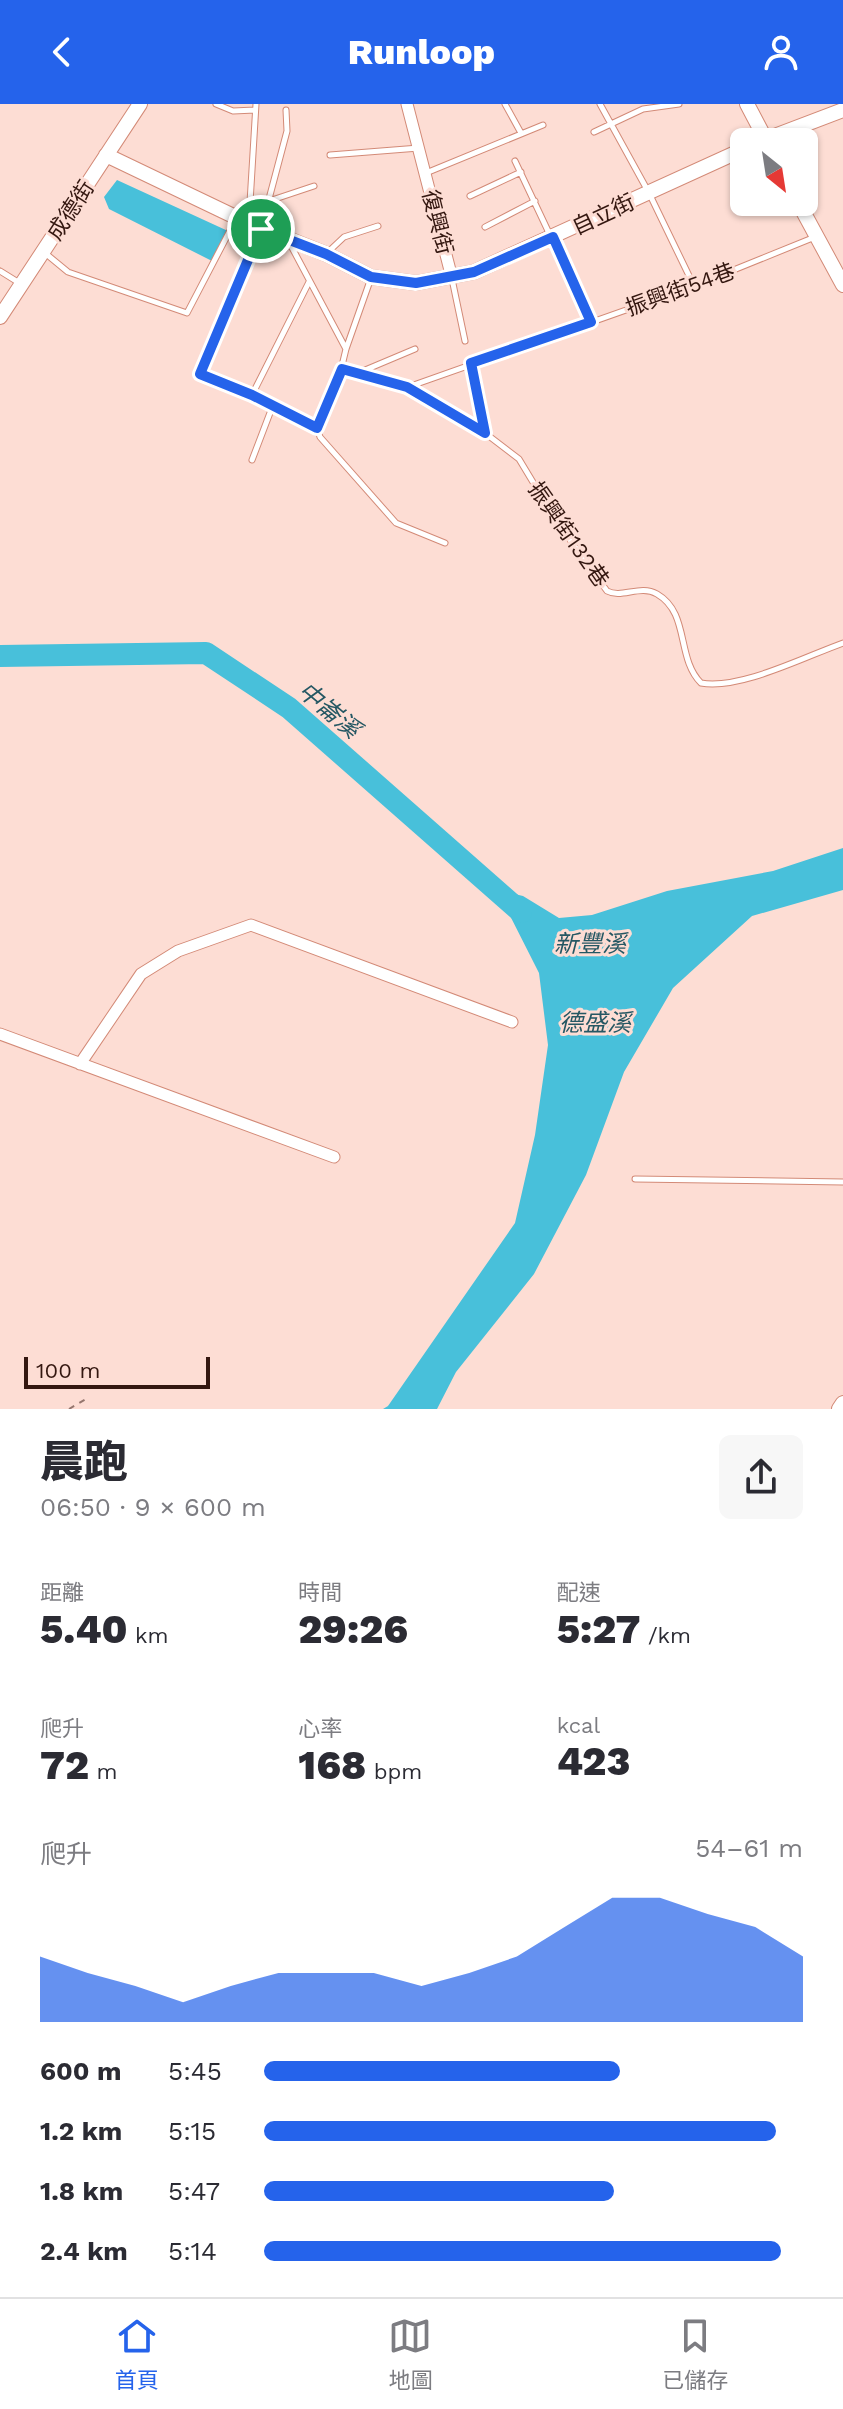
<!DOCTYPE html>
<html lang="zh-TW">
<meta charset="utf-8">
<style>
:root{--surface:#fff;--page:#f7f7f7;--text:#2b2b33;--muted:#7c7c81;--line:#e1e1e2;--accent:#2563eb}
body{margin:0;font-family:"Work Sans","Noto Sans TC",sans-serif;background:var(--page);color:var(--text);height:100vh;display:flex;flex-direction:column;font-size:30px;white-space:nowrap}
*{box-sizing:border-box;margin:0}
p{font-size:26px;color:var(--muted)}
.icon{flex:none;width:44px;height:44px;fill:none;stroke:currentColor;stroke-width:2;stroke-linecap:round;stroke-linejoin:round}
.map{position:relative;height:1305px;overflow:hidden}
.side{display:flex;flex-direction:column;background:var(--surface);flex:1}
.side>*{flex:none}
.needle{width:52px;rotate:150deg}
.controls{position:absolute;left:730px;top:24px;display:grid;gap:16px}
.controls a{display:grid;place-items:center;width:88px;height:88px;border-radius:12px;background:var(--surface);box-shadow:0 2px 6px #0004;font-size:40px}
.scale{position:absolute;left:24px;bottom:20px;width:186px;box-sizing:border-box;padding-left:8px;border:4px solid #341710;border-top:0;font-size:22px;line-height:28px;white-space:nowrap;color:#341710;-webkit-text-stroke:6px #fdddd4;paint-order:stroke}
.pin{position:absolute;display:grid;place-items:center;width:68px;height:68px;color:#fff;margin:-34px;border:4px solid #fff;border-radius:50%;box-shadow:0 2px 8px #0007}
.round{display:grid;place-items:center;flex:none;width:84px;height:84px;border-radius:12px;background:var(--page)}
.head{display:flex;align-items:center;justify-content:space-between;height:136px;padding:0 40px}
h1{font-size:44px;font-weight:800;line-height:60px}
.stats{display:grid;grid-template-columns:repeat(3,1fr);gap:12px;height:136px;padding:8px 40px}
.stats div{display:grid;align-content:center}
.stats b{font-size:40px;font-weight:800}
.stats small{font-size:22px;font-weight:400}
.stats p{font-size:22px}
.chart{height:224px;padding:16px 40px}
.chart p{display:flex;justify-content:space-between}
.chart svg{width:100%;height:144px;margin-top:8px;fill:var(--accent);opacity:.7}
ul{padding:0 40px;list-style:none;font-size:26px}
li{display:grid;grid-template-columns:128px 96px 1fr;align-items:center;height:60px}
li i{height:20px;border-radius:10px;background:var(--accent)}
header{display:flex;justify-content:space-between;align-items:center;height:104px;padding:0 40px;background:var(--accent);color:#fff;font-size:36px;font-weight:800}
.menu{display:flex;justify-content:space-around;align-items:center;height:112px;border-top:2px solid var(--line);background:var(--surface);font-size:22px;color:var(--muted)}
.menu a{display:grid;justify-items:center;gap:4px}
.menu .current{color:var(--accent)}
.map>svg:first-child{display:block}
.water{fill:#48c0da}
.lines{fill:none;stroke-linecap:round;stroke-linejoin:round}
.river{stroke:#48c0da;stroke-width:22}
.service-casing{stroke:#d38a77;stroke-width:7}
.minor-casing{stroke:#d38a77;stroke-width:13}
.tertiary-casing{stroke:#d38a77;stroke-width:16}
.path{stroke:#95766e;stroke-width:2;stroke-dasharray:6 6;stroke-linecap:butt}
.service{stroke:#fff;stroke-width:5}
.minor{stroke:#fff;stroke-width:11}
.tertiary{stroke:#fff;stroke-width:14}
.route-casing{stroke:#fff;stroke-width:16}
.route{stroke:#2563eb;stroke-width:10}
.labels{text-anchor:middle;stroke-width:6;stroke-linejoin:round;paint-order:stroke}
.street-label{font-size:22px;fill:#341710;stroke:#fdddd4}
.water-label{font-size:24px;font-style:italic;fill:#255763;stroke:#fdddd4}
</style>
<header><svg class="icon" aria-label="back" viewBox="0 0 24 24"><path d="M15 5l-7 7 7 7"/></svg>Runloop<svg class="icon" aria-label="person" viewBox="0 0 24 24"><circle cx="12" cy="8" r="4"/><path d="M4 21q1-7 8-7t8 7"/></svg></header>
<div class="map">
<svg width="843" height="1305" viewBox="0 0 843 1305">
<rect width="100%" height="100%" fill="#fdddd4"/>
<path class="water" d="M117 76 228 127 214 158 109 105 104 93Z
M843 744V786L752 812 673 884 624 968 586 1071 534 1170 456 1268 437 1305H383L388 1302 515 1119 535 1031 548 941 539 869 497 786 523 792 559 814 592 811 667 787 773 767Z"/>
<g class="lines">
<path class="river" d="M0 552 206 549 289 604 521 808"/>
<defs>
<path id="service" d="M216 0 233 7 255 6
M505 0 521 29
M600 0 649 89 694 182
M286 6 287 27 261 125 200 270 252 291 317 324 320 333 396 419 445 439
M594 28 643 5 679 0
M330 51 419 44
M515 57 591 218
M426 69 543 21
M470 92 521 68
M269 97 314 82
M249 115 256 0
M485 123 535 97
M289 138 346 245
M45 149 68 168 187 209 236 115
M327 149 344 133 378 122
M0 167 21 180
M452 175 465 237
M471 259 485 328
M342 265 407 283 485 329 519 355 557 418 607 487C622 495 640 480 657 490 690 509 676 554 701 579 740 586 804 553 843 539
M358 269 415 245
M408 283 694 182 815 133
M252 291 309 178
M317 324 338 278 346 245 371 174
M252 356 273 301
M635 1075 843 1078"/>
<path id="minor" d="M407 0 452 174
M0 930 334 1053
M80 960 141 870 178 847 251 821 512 918"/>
<path id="tertiary" d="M747 0 767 38
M759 38 843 6
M106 51 248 119 326 150 371 173 416 179 474 168 744 45
M798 98 843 181
M0 213 140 0
M839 1305 843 1299"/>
</defs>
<use href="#service" class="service-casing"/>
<use href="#minor" class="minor-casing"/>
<use href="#tertiary" class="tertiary-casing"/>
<path class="path" d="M69 1305 86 1295"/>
<use href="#service" class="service"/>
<use href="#minor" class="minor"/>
<use href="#tertiary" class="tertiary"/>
</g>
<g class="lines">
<defs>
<path id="route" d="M261 125 326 150 371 173 416 179 474 168 553 133 591 218 471 259 485 329 407 283 342 265 317 324 252 291 200 270Z"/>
</defs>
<use href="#route" class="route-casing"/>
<use href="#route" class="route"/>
</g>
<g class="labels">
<g class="street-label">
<text transform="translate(70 106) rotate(-57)" y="8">成德街</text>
<text transform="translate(603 110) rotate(-25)" y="8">自立街</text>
<text transform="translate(438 118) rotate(76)" y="8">復興街</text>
<text transform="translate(680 185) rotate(-20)" y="8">振興街54巷</text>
<text transform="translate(569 430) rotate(55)" y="8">振興街132巷</text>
</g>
<g class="water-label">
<text transform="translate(329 606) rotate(40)" y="8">中崙溪</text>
<text x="590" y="848">新豐溪</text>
<text x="595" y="927">德盛溪</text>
</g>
</g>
</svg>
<div class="controls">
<a><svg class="needle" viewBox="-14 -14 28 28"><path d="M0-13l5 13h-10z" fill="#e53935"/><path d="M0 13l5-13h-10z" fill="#7c7c81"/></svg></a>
</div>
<div class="scale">100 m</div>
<div class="pin" style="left:261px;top:125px;background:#1e9e55"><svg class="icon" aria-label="arrive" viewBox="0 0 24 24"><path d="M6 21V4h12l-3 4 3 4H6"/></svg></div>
</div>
<section class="side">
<div class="head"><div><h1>晨跑</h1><p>06:50 · 9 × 600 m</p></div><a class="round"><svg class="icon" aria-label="share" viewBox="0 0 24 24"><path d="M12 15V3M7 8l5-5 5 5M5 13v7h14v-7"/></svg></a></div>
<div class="stats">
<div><p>距離</p><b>5.40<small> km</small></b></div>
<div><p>時間</p><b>29:26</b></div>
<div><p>配速</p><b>5:27<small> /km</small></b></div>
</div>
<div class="stats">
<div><p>爬升</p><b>72<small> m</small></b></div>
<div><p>心率</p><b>168<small> bpm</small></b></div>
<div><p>kcal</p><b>423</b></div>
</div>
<div class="chart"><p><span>爬升</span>54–61 m</p>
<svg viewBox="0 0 160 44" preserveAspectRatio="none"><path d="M0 44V24L10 29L20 33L30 38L40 33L50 29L60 29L70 29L80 33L90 29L100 24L110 15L120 6L130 6L140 11L150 15L160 24V44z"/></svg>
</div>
<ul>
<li><b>600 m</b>5:45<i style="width:66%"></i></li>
<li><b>1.2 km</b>5:15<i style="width:95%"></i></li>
<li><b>1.8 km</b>5:47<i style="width:65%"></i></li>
<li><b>2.4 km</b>5:14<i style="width:96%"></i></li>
</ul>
</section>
<nav class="menu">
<a class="current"><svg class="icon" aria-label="home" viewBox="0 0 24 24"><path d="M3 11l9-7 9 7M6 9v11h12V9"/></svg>首頁</a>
<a><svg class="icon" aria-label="map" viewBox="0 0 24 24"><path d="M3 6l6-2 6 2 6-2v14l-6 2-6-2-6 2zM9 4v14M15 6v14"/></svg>地圖</a>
<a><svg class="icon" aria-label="saved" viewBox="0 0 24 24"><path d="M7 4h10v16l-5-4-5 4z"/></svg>已儲存</a>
</nav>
